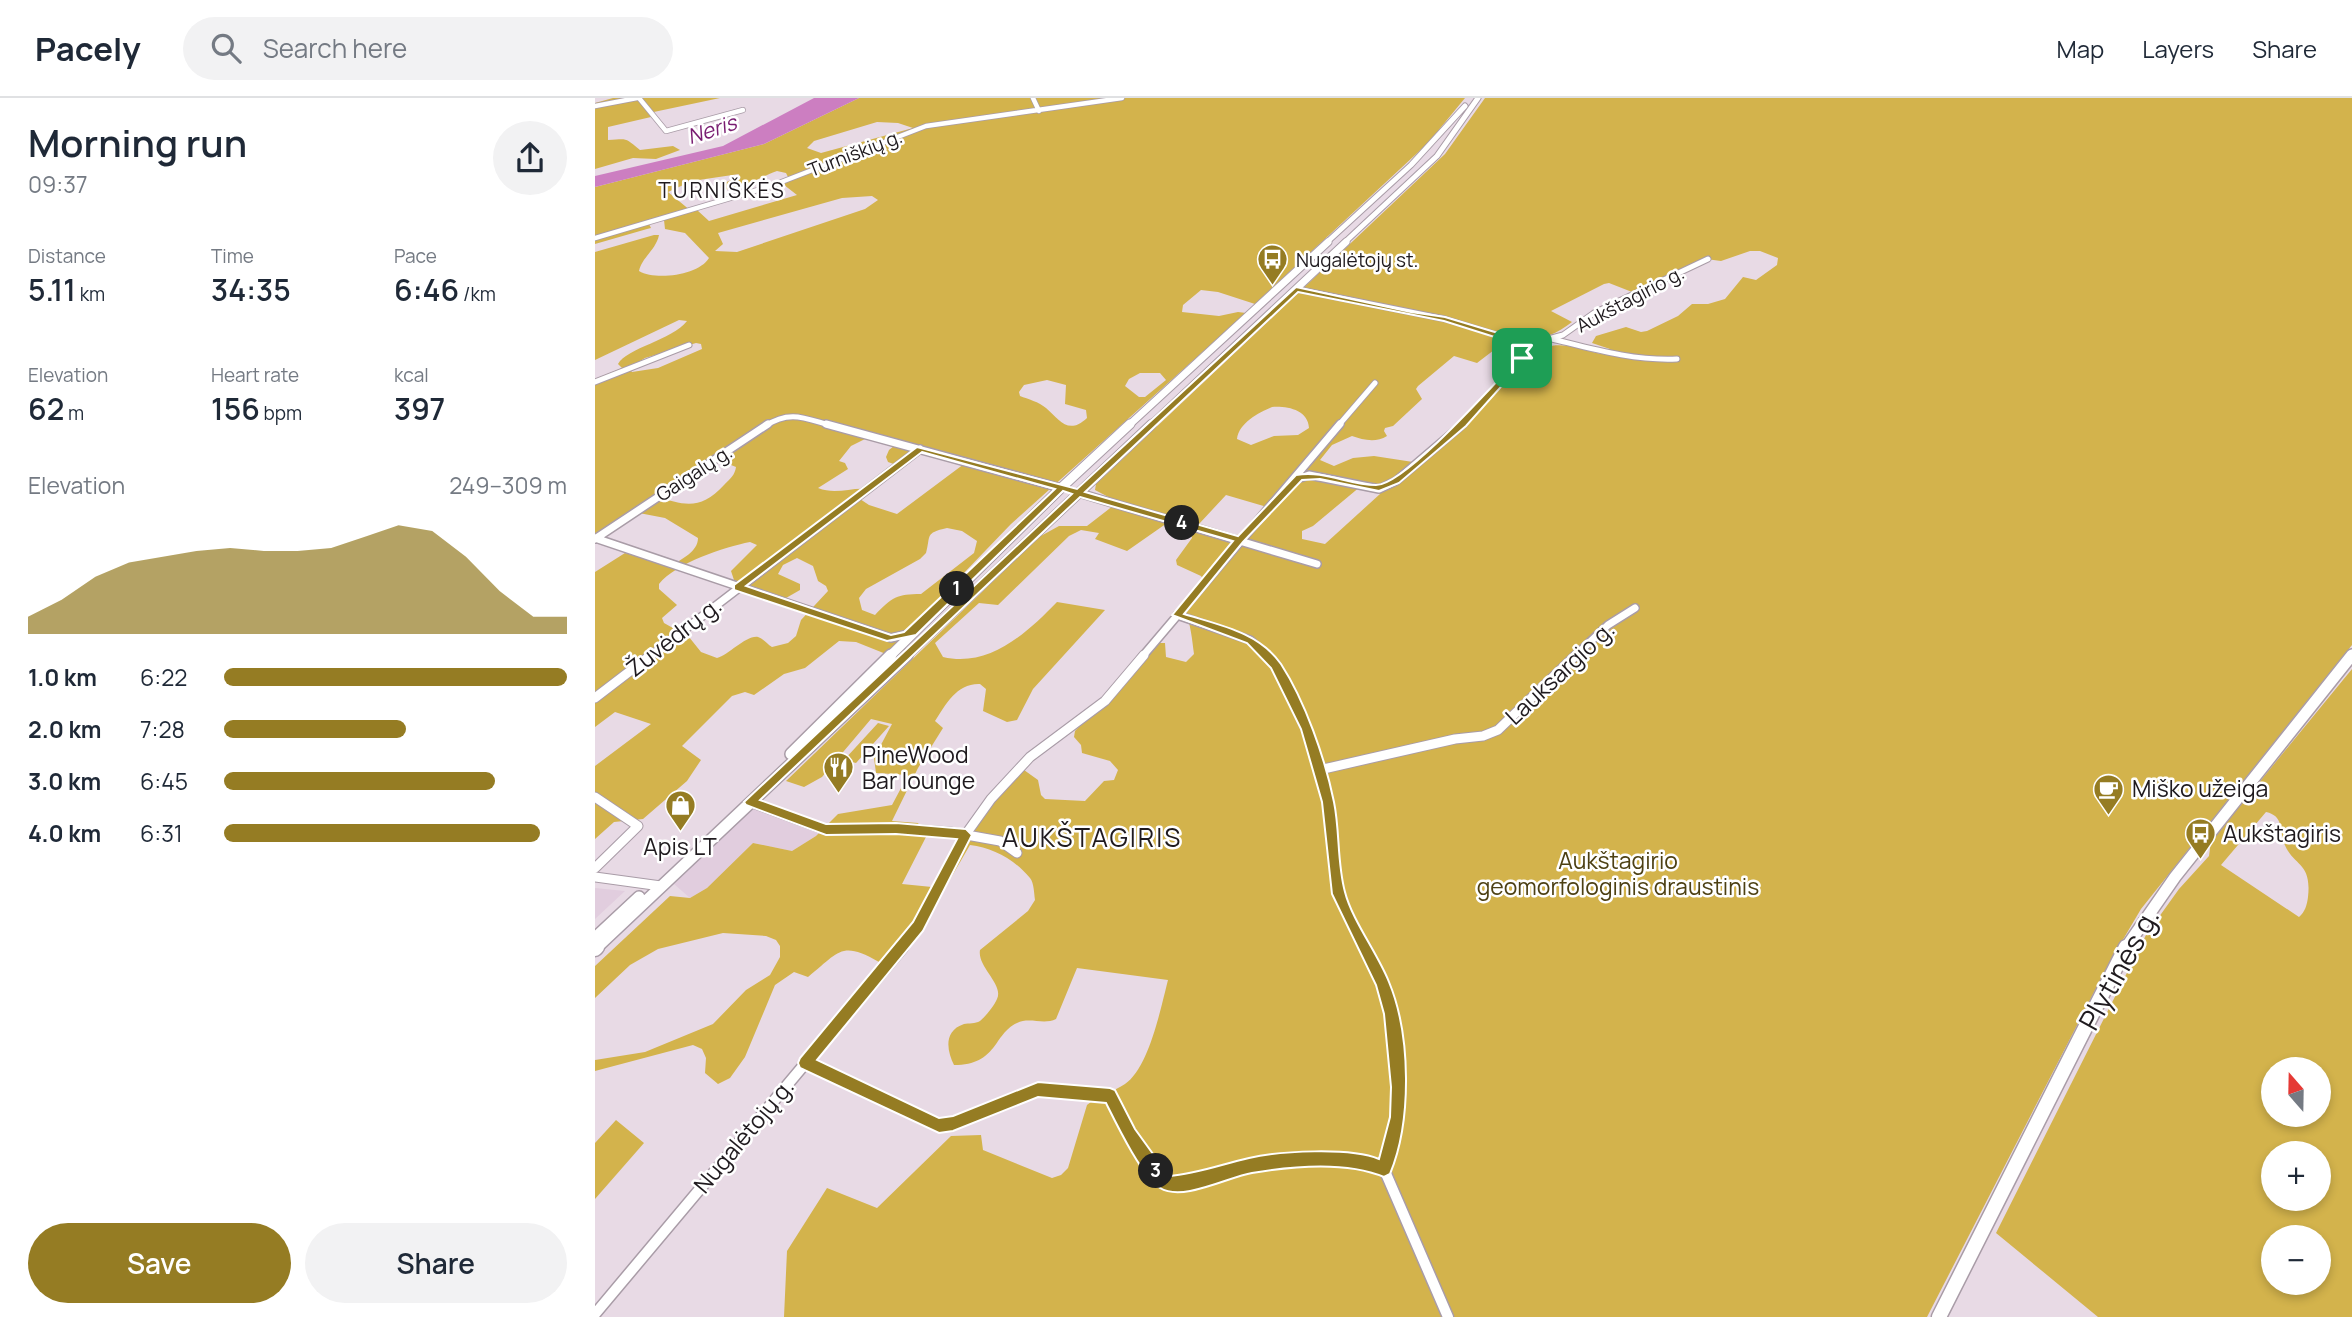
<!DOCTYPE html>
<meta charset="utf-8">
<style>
:root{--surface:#fff;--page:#f2f2f3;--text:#1f2937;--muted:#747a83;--line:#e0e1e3;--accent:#957c23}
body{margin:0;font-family:Manrope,sans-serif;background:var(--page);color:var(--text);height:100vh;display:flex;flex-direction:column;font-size:26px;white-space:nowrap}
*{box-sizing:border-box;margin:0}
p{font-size:23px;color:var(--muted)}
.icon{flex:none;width:38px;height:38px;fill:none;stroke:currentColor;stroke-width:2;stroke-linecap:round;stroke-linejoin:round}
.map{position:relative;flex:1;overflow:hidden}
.side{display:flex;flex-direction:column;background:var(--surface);width:595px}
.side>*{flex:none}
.needle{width:46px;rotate:340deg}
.fabs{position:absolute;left:1666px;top:959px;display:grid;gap:14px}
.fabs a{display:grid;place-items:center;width:70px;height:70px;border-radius:50%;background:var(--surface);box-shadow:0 4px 10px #0003;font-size:35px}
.pin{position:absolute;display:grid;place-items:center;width:60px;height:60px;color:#fff;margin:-30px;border-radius:14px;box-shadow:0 4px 10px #0006}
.km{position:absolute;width:35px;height:35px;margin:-18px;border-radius:50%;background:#222;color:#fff;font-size:19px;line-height:35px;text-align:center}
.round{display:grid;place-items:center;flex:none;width:74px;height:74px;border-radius:37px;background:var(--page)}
.head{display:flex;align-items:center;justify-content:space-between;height:119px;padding:0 28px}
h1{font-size:38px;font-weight:600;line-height:52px}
.metrics{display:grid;grid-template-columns:repeat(3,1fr);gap:10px;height:119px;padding:7px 28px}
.metrics div{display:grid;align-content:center}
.metrics b{font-size:30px;font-weight:600}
.metrics small{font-size:19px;font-weight:400}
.metrics p{font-size:19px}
.chart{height:196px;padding:14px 28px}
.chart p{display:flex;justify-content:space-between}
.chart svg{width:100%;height:126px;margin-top:7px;fill:var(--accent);opacity:.7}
.button{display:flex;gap:14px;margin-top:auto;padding:14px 28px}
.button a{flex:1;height:80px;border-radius:42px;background:var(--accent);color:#fff;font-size:28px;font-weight:600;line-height:80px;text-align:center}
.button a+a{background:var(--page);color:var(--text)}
ul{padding:0 28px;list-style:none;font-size:23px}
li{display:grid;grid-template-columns:112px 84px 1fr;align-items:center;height:52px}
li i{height:18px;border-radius:9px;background:var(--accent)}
header{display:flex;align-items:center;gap:42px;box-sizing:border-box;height:98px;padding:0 35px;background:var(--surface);border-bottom:2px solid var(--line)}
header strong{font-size:33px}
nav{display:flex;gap:38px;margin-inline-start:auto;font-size:24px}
.search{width:490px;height:63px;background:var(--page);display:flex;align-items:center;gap:18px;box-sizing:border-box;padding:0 24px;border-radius:38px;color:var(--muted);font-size:26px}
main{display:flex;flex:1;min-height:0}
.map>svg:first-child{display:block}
.built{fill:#e1cdde}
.green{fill:#d3b34c;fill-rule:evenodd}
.water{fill:#cc7ec1}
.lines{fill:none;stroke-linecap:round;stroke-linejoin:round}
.minor-far4-casing{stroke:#a99ca7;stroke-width:6}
.minor-far3-casing{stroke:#a99ca7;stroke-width:7}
.minor-far2-casing{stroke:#a99ca7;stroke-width:10}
.minor-far1-casing{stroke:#a99ca7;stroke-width:11}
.minor-casing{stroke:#a99ca7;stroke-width:13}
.major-far4-casing{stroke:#a99ca7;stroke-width:7}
.major-far3-casing{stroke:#a99ca7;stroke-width:9}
.major-far2-casing{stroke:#a99ca7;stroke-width:11}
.major-far1-casing{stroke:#a99ca7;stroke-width:14}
.major-casing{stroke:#a99ca7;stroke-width:17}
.minor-far4{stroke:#fff;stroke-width:4.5}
.minor-far3{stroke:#fff;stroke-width:5}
.minor-far2{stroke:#fff;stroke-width:7}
.minor-far1{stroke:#fff;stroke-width:9}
.minor{stroke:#fff;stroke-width:10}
.major-far4{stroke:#fff;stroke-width:5}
.major-far3{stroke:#fff;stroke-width:7}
.major-far2{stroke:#fff;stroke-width:9}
.major-far1{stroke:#fff;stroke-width:11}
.major{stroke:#fff;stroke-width:14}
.route{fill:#957c23;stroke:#fff;stroke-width:2;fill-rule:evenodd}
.labels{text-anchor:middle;stroke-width:5;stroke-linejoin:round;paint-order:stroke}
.far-street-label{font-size:19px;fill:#1f1a1e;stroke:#fff}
.far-poi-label{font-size:19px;fill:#1f1a1e;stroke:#fff;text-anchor:start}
.far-water-label{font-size:21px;font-style:italic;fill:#791c71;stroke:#fff}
.far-quarter-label{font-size:21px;letter-spacing:2px;fill:#1f1a1e;stroke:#fff}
.street-label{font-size:23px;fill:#1f1a1e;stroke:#fff}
.poi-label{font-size:23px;fill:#1f1a1e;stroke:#fff;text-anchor:start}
.park-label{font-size:23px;fill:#4d4013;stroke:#fff}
.quarter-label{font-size:26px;letter-spacing:2px;fill:#1f1a1e;stroke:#fff}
.near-street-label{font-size:28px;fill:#1f1a1e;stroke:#fff}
</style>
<header>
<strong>Pacely</strong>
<div class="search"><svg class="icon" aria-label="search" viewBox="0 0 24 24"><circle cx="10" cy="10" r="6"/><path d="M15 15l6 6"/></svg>Search here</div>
<nav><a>Map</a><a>Layers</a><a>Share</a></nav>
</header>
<main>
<section class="side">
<div class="head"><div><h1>Morning run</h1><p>09:37</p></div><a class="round"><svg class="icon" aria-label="share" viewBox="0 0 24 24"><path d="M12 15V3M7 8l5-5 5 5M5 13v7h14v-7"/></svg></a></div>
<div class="metrics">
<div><p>Distance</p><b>5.11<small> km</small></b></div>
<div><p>Time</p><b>34:35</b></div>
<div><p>Pace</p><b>6:46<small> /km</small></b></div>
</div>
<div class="metrics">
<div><p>Elevation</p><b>62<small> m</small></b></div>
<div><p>Heart rate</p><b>156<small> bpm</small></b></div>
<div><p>kcal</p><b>397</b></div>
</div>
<div class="chart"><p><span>Elevation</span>249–309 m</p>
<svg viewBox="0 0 160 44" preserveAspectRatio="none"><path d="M0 44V38L10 32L20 24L30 19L40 17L50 15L60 14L70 15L80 15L90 14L100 10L110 6L120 8L130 17L140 29L150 38L160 38V44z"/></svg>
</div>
<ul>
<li><b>1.0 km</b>6:22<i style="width:100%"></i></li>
<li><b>2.0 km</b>7:28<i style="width:53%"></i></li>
<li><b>3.0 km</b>6:45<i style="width:79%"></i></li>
<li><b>4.0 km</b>6:31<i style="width:92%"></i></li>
</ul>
<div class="button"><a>Save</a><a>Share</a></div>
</section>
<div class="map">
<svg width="1757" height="1219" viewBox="0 0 1757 1219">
<rect width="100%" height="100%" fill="#e8dae5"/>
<path class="built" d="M169 703 231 728 221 738 197 753 158 745 112 790 95 800 79 786 154 713Z
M0 790 30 793 0 821Z"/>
<path class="green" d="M18 0H125L54 15 56 19 13 29V42C33 41 29 39 45 52L78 48 85 52 61 61 38 60 0 71V5Z
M264 0H870L833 45 660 206 623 194 606 192 588 207 587 214 624 218 643 214 651 215 416 426 291 556 261 544 244 543 210 570 189 576 159 597 150 594 137 598 87 648 106 662 92 683 48 721 19 724 0 741V668L56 626 20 614 0 629V474L30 455 76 468C86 461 103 454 103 440L70 420 44 415 0 439V281L27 270 23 266C32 250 77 242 92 223L84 222 0 262V154L59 137H64C61 152 47 159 44 173 61 183 104 177 114 160L90 135 70 131 69 122 54 126 56 130 52 131 0 146V89L169 46ZM282 24 303 25 318 30 226 55 212 50 219 43ZM182 73 191 75 193 79 184 83 202 97 114 123 102 112 96 113 73 94 97 83 144 76 142 80 121 88C138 99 165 78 182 73ZM277 98 283 102 270 111 142 154 120 153 128 146 123 135 247 100ZM101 245 106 246 107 251 63 270 37 274 34 270 50 260ZM545 275H565L571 282 550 299H544L530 288 534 281ZM452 282 471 287 470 306 491 312 492 320C473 338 464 321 451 310 444 304 433 301 425 298L424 294 429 287ZM280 336 304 344 294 352 291 359 293 364 307 369 332 351 373 363 302 416 274 407 265 401 273 391C256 389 241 397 223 390L253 371 250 365 244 363 256 348ZM116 359 141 369C140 377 135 381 129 387 106 412 90 408 61 398ZM352 430 367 433 382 443 379 455 326 496C302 496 297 499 280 517L267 512 264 500 271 491 325 461 331 455C336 438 329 435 352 430ZM155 444 162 447 136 473 139 482 191 500 205 492V486L183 476 188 467 202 460 218 468 223 483 231 488 233 493 206 522 201 538 193 545 177 549C172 546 169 541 163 539 151 537 134 557 122 560L106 554 94 539 69 525 67 520 82 507 64 491V486C81 465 129 449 155 444Z
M890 0H1757V547L1546 811 1513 867 1332 1219H189L192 1153 232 1090 282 1110 356 1038 386 1037 388 1052 457 1080 466 1077 473 1070 492 1007C504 997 518 994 530 986 554 970 566 909 573 882L482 870 461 921C449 927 434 919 422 925 398 936 403 967 359 967 352 953 348 933 369 926 374 925 380 926 385 923 390 919 399 908 402 901 409 886 382 869 385 852L433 813 440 802C439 795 439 785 435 780 419 761 398 750 375 747L346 797 333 796C320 823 306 843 284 864 246 842 244 854 213 879L199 874 180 887 150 959 135 980 123 986 110 975 111 960 107 951 98 947 0 973V962L50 954 118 926 151 892 175 877 185 859V848L181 842 171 838 128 835 63 851 35 867 0 900V868L75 798 95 800 112 790 158 745 197 753 221 738 243 716 297 707 313 677 281 675 279 660 297 626 276 621 227 679 209 689 191 683 444 439 464 428H492L523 404 500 392 501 386 850 56ZM1155 153H1165L1183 160 1182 167 1161 182 1148 179 1130 201 1113 206H1097L1083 218 1052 233 1046 234 1031 229 1001 238 997 245 1015 251 1006 256C979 250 961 240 937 256L857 340 830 363 818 364 779 358 758 360 739 368 725 362 737 347 757 338C768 342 781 345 792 338L789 333 790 330 798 328 827 301 821 291 823 288 859 258 882 265 916 239C940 243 957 240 977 224L956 213 1009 186 1014 185 1037 194 1111 161 1126 163ZM677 309C693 308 713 312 714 330L703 337 679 338 656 347 642 341C644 325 663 315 677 309ZM766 388 785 396 730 446 707 441V433L718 428ZM631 397 672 409 646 436 641 437 604 426ZM575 423C584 427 596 428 597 440L581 462 582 467 606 478 610 484 590 513C596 527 597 541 599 556L591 564 571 559 570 545H562L480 633 479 639 486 647 487 655 515 663 523 672 519 682 509 683 490 703 450 701 446 697 443 682 429 672 396 697 337 789 307 786 331 739 323 725 297 723 323 670 348 630 340 623C351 606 362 585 385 586L391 591 388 613 412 624 422 622 438 591 510 512 462 504C432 535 394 570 348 559L340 545 384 505 403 507 474 438 486 432 504 435 500 441 532 453Z
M1757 571V1219H1503L1401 1135 1551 837 1584 791 1614 758 1616 743ZM1671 714C1689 718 1684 731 1689 745 1698 769 1717 763 1713 799 1712 807 1710 814 1704 819L1626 767ZM1678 971H1724V1017H1678ZM1678 1055H1724V1101H1678ZM1678 1139H1724V1185H1678Z
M283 625 294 628 261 665 249 662Z
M21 1022 49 1045 0 1101V1045Z"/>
<path class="water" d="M219 0H264L169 46 0 89V78L128 48Z"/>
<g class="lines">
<defs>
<path id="minor-far4" d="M44 0 71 33 148 12
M438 0 444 13
M0 8 42 0
M0 140 176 88 331 28 527 0"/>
<path id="minor-far3" d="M701 191 850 221 912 240 942 244 968 237 999 215 1113 161
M957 241C998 251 1039 263 1082 261
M0 284 94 247
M170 328C196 311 211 321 238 328
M743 328 780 285
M866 328 942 244"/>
<path id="minor-far2" d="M231 326 466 390
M699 382 714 377 784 391 801 383 868 326
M484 395 722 466
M0 440 296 540 318 535
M0 441 173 326
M582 517 655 542 673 559
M54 559 325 351
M547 559 745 326
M979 559 1013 527 1040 510"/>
<path id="minor-far1" d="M671 557 681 567 711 631 733 704 743 796 770 851
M0 600 56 557
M724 672 860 641 888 638 903 632 981 557
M0 699 43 728 0 770
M155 704 231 732 301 730 355 734 405 743 422 755
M0 779 66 788
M306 851 328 819 371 736 396 701 435 659 510 603 549 557"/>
<path id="minor" d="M770 849 788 886 797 916 804 989 803 1019 789 1071 853 1219
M210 965 344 1028 358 1026 443 992 515 997C524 1015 554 1074 568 1083 587 1095 648 1068 672 1065 712 1060 750 1058 789 1071
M0 1216 308 849"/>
<path id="major-far4" d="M731 145 816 67 870 8
M749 145 842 58 883 0"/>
<path id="major-far3" d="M533 328 733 144
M555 328 751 144"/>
<path id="major-far2" d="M294 559 466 390 535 326
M310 559 557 326"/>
<path id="major-far1" d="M196 656 296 557
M0 840 44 799
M0 851 312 557
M1530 851 1580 779 1757 557"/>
<path id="major" d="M0 851 2 849
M1344 1219 1531 849"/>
</defs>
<use href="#minor-far4" class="minor-far4-casing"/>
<use href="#minor-far3" class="minor-far3-casing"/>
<use href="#minor-far2" class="minor-far2-casing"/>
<use href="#minor-far1" class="minor-far1-casing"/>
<use href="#minor" class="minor-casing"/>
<use href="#major-far4" class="major-far4-casing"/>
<use href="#major-far3" class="major-far3-casing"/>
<use href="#major-far2" class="major-far2-casing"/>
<use href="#major-far1" class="major-far1-casing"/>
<use href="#major" class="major-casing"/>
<use href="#minor-far4" class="minor-far4"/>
<use href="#minor-far3" class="minor-far3"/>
<use href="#minor-far2" class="minor-far2"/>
<use href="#minor-far1" class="minor-far1"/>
<use href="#minor" class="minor"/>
<use href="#major-far4" class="major-far4"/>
<use href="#major-far3" class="major-far3"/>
<use href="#major-far2" class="major-far2"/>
<use href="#major-far1" class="major-far1"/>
<use href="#major" class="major"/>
</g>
<path class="route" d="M701 189 816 214 850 219 913 238 946 244 871 328 804 385 784 393 725 381 707 382 648 444 589 516C624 527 664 534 686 566 710 603 730 660 739 704 745 733 742 765 750 794 757 822 783 856 794 884 816 937 817 1023 795 1076L789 1079C751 1063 698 1068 657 1075 633 1079 588 1104 565 1090 547 1079 521 1025 511 1005L443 999 358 1033 344 1035 205 970 203 965 205 960 318 824 362 741 301 736 231 737 151 707 149 704 477 396 468 393 321 537 292 543 139 492V487L322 349 482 391ZM703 194 849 223 909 242 937 246C912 271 812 387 781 387 753 387 730 372 701 377L643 438 490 394ZM327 354 460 391 309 534 296 537 151 488ZM485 399 638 443 577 517 652 545 676 570 706 631 727 704 737 796 781 887 789 916 796 989 795 1019 784 1061C755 1049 685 1053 654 1060 627 1066 602 1076 574 1078L540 1031 520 992 515 990 443 984 358 1018 344 1020 222 962 328 833 377 737 371 731 301 725 231 726 165 702Z"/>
<defs>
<symbol id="bus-pin" viewBox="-11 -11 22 30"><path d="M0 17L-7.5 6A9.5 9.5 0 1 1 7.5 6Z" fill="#957c23" stroke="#fff"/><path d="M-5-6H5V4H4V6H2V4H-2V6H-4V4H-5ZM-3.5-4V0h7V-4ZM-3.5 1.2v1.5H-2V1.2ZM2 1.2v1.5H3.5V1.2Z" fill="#fff"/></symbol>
<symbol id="restaurant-pin" viewBox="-11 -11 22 30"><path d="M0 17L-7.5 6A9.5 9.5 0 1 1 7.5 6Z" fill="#957c23" stroke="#fff"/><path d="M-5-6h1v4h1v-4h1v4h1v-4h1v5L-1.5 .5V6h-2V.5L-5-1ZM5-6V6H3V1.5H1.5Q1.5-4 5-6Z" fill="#fff"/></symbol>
<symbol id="cafe-pin" viewBox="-11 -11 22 30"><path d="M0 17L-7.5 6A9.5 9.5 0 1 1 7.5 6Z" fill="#957c23" stroke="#fff"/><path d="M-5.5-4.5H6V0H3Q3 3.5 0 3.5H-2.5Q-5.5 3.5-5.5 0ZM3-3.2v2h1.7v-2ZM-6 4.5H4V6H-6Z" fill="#fff"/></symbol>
<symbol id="shop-pin" viewBox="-11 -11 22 30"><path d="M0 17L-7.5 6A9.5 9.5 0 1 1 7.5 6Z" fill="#957c23" stroke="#fff"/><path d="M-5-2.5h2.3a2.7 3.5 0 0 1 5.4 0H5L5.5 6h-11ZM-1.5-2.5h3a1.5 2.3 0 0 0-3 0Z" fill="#fff"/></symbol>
</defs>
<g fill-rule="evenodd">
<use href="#bus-pin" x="660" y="144" width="35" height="47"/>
<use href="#restaurant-pin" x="226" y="652" width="35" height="47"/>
<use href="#cafe-pin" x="1496" y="674" width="35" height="47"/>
<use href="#shop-pin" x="68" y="690" width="35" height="47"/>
<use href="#bus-pin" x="1588" y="718" width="35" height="47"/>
</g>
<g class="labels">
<g class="far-street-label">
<text transform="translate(260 55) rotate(-21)" y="7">Turniškių g.</text>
<text transform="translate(1035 201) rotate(-28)" y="7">Aukštagirio g.</text>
<text transform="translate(99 375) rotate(-33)" y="7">Gaigalų g.</text>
</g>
<g class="far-poi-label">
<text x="701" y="169">Nugalėtojų st.</text>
</g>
<g class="far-water-label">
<text transform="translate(117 32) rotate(-18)" y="7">Neris</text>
</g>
<g class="far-quarter-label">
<text x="127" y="100">TURNIŠKĖS</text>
</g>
<g class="street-label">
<text transform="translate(79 539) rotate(-38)" y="8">Žuvėdrų g.</text>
<text transform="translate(965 575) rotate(-43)" y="8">Lauksargio g.</text>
<text transform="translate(149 1038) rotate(-50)" y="8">Nugalėtojų g.</text>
</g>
<g class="poi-label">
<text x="267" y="665">PineWood<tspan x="267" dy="26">Bar lounge</tspan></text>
<text x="1537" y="699">Miško užeiga</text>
<text x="1628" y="744">Aukštagiris</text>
<text x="85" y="757" text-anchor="middle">Apis LT</text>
</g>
<g class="park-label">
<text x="1023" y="771">Aukštagirio<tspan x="1023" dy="26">geomorfologinis draustinis</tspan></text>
</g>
<g class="quarter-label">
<text x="497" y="749">AUKŠTAGIRIS</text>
</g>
<g class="near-street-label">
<text transform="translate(1524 871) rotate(-61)" y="10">Plytinės g.</text>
</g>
</g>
</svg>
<div class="fabs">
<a><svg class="needle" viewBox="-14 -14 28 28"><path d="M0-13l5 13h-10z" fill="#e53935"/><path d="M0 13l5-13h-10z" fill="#747a83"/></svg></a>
<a>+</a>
<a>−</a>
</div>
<div class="pin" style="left:927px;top:260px;background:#1e9e55"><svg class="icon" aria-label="arrive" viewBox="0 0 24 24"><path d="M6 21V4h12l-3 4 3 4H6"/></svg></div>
<b class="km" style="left:362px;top:491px">1</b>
<b class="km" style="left:561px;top:1073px">3</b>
<b class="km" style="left:587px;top:425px">4</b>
</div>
</main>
